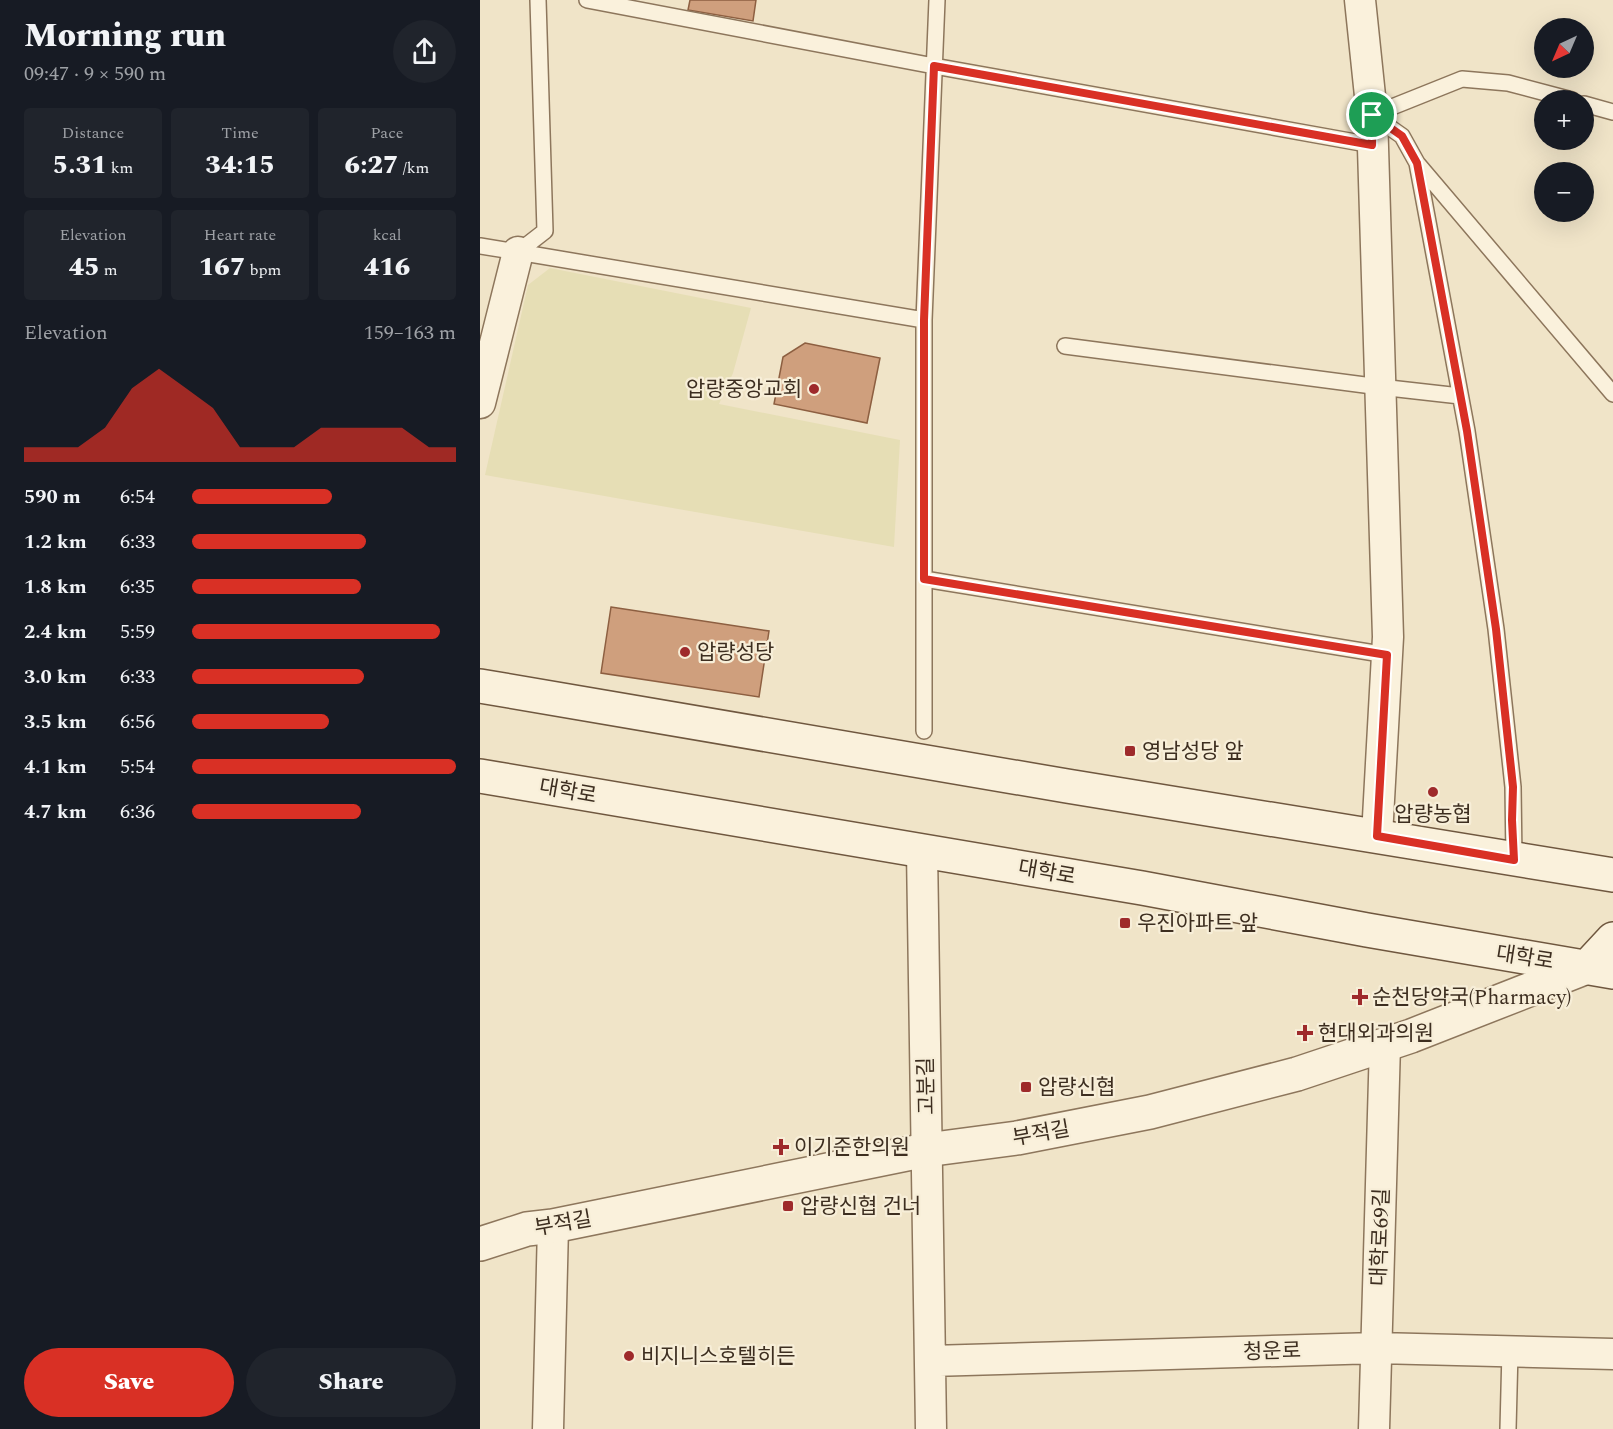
<!DOCTYPE html>
<meta charset="utf-8">
<style>
:root{--surface:#171b24;--page:#20242c;--text:#f1f3f6;--muted:#9ea1a6;--accent:#d93025}
body{margin:0;font-family:Spectral,"Noto Sans KR",serif;background:var(--page);color:var(--text);height:100vh;display:flex;flex-direction:column;font-size:22px;white-space:nowrap}
*{box-sizing:border-box;margin:0}
p{font-size:20px;color:var(--muted)}
.icon{flex:none;width:33px;height:33px;fill:none;stroke:currentColor;stroke-width:2;stroke-linecap:round;stroke-linejoin:round}
.map{position:relative;flex:1;overflow:hidden}
.sheet{display:flex;flex-direction:column;background:var(--surface);width:480px}
.sheet>*{flex:none}
.needle{width:39px;rotate:224deg}
.fabs{position:absolute;left:1054px;top:18px;display:grid;gap:12px}
.fabs a{display:grid;place-items:center;width:60px;height:60px;border-radius:50%;background:var(--surface);box-shadow:0 6px 24px #0002;font-size:30px}
.pin{position:absolute;display:grid;place-items:center;width:51px;height:51px;color:#fff;margin:-26px;border:3px solid #fff;border-radius:50%;box-shadow:0 2px 6px #0007}
.round{display:grid;place-items:center;flex:none;width:63px;height:63px;border-radius:32px;background:var(--page)}
.summary{display:flex;align-items:center;justify-content:space-between;height:102px;padding:0 24px}
h1{font-size:33px;font-weight:800;line-height:45px}
.metrics{display:grid;grid-template-columns:repeat(3,1fr);gap:9px;height:102px;padding:6px 24px}
.metrics div{display:grid;align-content:center;border-radius:6px;background:var(--page);text-align:center}
.metrics b{font-size:26px;font-weight:800}
.metrics small{font-size:16px;font-weight:400}
.metrics p{font-size:16px}
.chart{height:168px;padding:12px 24px}
.chart p{display:flex;justify-content:space-between}
.chart svg{width:100%;height:108px;margin-top:6px;fill:var(--accent);opacity:.7}
.cta{display:flex;gap:12px;margin-top:auto;padding:12px 24px}
.cta a{flex:1;height:69px;border-radius:36px;background:var(--accent);color:#fff;font-size:24px;font-weight:800;line-height:69px;text-align:center}
.cta a+a{background:var(--page);color:var(--text)}
ul{padding:0 24px;list-style:none;font-size:20px}
li{display:grid;grid-template-columns:96px 72px 1fr;align-items:center;height:45px}
li i{height:15px;border-radius:8px;background:var(--accent)}
main{display:flex;flex:1;min-height:0}
.map>svg:first-child{display:block}
.farmland{fill:#e6deb5}
.building{fill:#cf9f7d;stroke:#8d5f41;stroke-width:1.5}
.lines{fill:none;stroke-linecap:round;stroke-linejoin:round}
.service-casing{stroke:#8d765c;stroke-width:18}
.minor-casing{stroke:#8d765c;stroke-width:33}
.tertiary-casing{stroke:#8d765c;stroke-width:36}
.secondary-casing{stroke:#6f573f;stroke-width:36}
.service{stroke:#faf1dc;stroke-width:15}
.minor{stroke:#faf1dc;stroke-width:30}
.tertiary{stroke:#faf1dc;stroke-width:33}
.secondary{stroke:#faf1dc;stroke-width:33}
.route-casing{stroke:#fff;stroke-width:12}
.route{stroke:#d93025;stroke-width:8}
.poi-dot{fill:#9e2a2b;stroke:#f7eed8;stroke-width:2}
.labels{text-anchor:middle;stroke-width:4.5;stroke-linejoin:round;paint-order:stroke}
.poi-label{font-size:21px;fill:#3d2e20;stroke:#f7eed8;text-anchor:start}
.street-label{font-size:21px;fill:#3d2e20;stroke:#f7eed8}
</style>
<main>
<section class="sheet">
<div class="summary"><div><h1>Morning run</h1><p>09:47 · 9 × 590 m</p></div><a class="round"><svg class="icon" aria-label="share" viewBox="0 0 24 24"><path d="M12 15V3M7 8l5-5 5 5M5 13v7h14v-7"/></svg></a></div>
<div class="metrics">
<div><p>Distance</p><b>5.31<small> km</small></b></div>
<div><p>Time</p><b>34:15</b></div>
<div><p>Pace</p><b>6:27<small> /km</small></b></div>
</div>
<div class="metrics">
<div><p>Elevation</p><b>45<small> m</small></b></div>
<div><p>Heart rate</p><b>167<small> bpm</small></b></div>
<div><p>kcal</p><b>416</b></div>
</div>
<div class="chart"><p><span>Elevation</span>159–163 m</p>
<svg viewBox="0 0 160 44" preserveAspectRatio="none"><path d="M0 44V38L10 38L20 38L30 30L40 14L50 6L60 14L70 22L80 38L90 38L100 38L110 30L120 30L130 30L140 30L150 38L160 38V44z"/></svg>
</div>
<ul>
<li><b>590 m</b>6:54<i style="width:53%"></i></li>
<li><b>1.2 km</b>6:33<i style="width:66%"></i></li>
<li><b>1.8 km</b>6:35<i style="width:64%"></i></li>
<li><b>2.4 km</b>5:59<i style="width:94%"></i></li>
<li><b>3.0 km</b>6:33<i style="width:65%"></i></li>
<li><b>3.5 km</b>6:56<i style="width:52%"></i></li>
<li><b>4.1 km</b>5:54<i style="width:100%"></i></li>
<li><b>4.7 km</b>6:36<i style="width:64%"></i></li>
</ul>
<div class="cta"><a>Save</a><a>Share</a></div>
</section>
<div class="map">
<svg width="1133" height="1429" viewBox="0 0 1133 1429">
<rect width="100%" height="100%" fill="#f0e4c8"/>
<path class="farmland" d="M70 268 271 308 253 373 239 404 420 440 414 547 5 475 48 285Z"/>
<path class="building" d="M210 0H276L273 21 208 10Z
M325 343 400 358 387 423 294 404 303 357Z
M131 607 289 631 279 697 121 673Z"/>
<g class="lines">
<defs>
<path id="service" d="M107 0 454 66 892 145
M1104 104 1133 112
M892 115 922 136 937 163 1133 394
M892 115 982 79 1028 83 1092 100
M937 163 987 431 1016 629 1033 787 1034 860
M0 246 38 252 65 231 58 0
M38 252 444 320
M585 346 900 387 980 396
M444 579 907 655
M444 731V320L457 0
M1028 1429 1030 1351"/>
<path id="minor" d="M880 0 892 115 908 637 897 836
M0 403 38 252
M442 851 451 1429
M451 1361 897 1348 1133 1354
M68 1429 73 1226
M894 1429 905 1044"/>
<path id="tertiary" d="M0 1244 47 1229 73 1226 446 1150 537 1138 670 1112 817 1074 931 1036 1107 967"/>
<path id="secondary" d="M0 686 587 786 1133 875
M0 776 662 888 887 930 1133 972
M1107 967 1133 939"/>
</defs>
<use href="#service" class="service-casing"/>
<use href="#minor" class="minor-casing"/>
<use href="#tertiary" class="tertiary-casing"/>
<use href="#secondary" class="secondary-casing"/>
<use href="#service" class="service"/>
<use href="#minor" class="minor"/>
<use href="#tertiary" class="tertiary"/>
<use href="#secondary" class="secondary"/>
</g>
<g class="lines">
<defs>
<path id="route" d="M454 66 892 145V115L922 136 937 163 987 431 1016 629 1033 787 1032 820 1034 860 897 836 907 655 444 579V320Z"/>
</defs>
<use href="#route" class="route-casing"/>
<use href="#route" class="route"/>
</g>
<g class="poi-dot">
<circle cx="334" cy="389" r="6"/>
<circle cx="205" cy="652" r="6"/>
<rect x="644" y="745" width="12" height="12" rx="3"/>
<circle cx="953" cy="792" r="6"/>
<rect x="639" y="917" width="12" height="12" rx="3"/>
<path d="M877 988h6v6h6v6h-6v6h-6v-6h-6v-6h6z"/>
<path d="M822 1024h6v6h6v6h-6v6h-6v-6h-6v-6h6z"/>
<rect x="540" y="1081" width="12" height="12" rx="3"/>
<path d="M298 1138h6v6h6v6h-6v6h-6v-6h-6v-6h6z"/>
<rect x="302" y="1200" width="12" height="12" rx="3"/>
<circle cx="149" cy="1356" r="6"/>
</g>
<g class="labels">
<g class="poi-label">
<text x="322" y="396" text-anchor="end">압량중앙교회</text>
<text x="217" y="659">압량성당</text>
<text x="662" y="758">영남성당 앞</text>
<text x="953" y="821" text-anchor="middle">압량농협</text>
<text x="657" y="930">우진아파트 앞</text>
<text x="892" y="1004">순천당약국(Pharmacy)</text>
<text x="838" y="1040">현대외과의원</text>
<text x="558" y="1094">압량신협</text>
<text x="314" y="1154">이기준한의원</text>
<text x="320" y="1213">압량신협 건너</text>
<text x="161" y="1363">비지니스호텔히든</text>
</g>
<g class="street-label">
<text transform="translate(88 791) rotate(10)" y="7">대학로</text>
<text transform="translate(567 872) rotate(10)" y="7">대학로</text>
<text transform="translate(1045 957) rotate(9)" y="7">대학로</text>
<text transform="translate(446 1086) rotate(-91)" y="7">고분길</text>
<text transform="translate(561 1133) rotate(-10)" y="7">부적길</text>
<text transform="translate(83 1223) rotate(-10)" y="7">부적길</text>
<text transform="translate(900 1237) rotate(-88)" y="7">대학로69길</text>
<text transform="translate(792 1351) rotate(-2)" y="7">청운로</text>
</g>
</g>
</svg>
<div class="fabs">
<a><svg class="needle" viewBox="-14 -14 28 28"><path d="M0-13l5 13h-10z" fill="#e53935"/><path d="M0 13l5-13h-10z" fill="#9ea1a6"/></svg></a>
<a>+</a>
<a>−</a>
</div>
<div class="pin" style="left:892px;top:115px;background:#1e9e55"><svg class="icon" aria-label="arrive" viewBox="0 0 24 24"><path d="M6 21V4h12l-3 4 3 4H6"/></svg></div>
</div>
</main>
